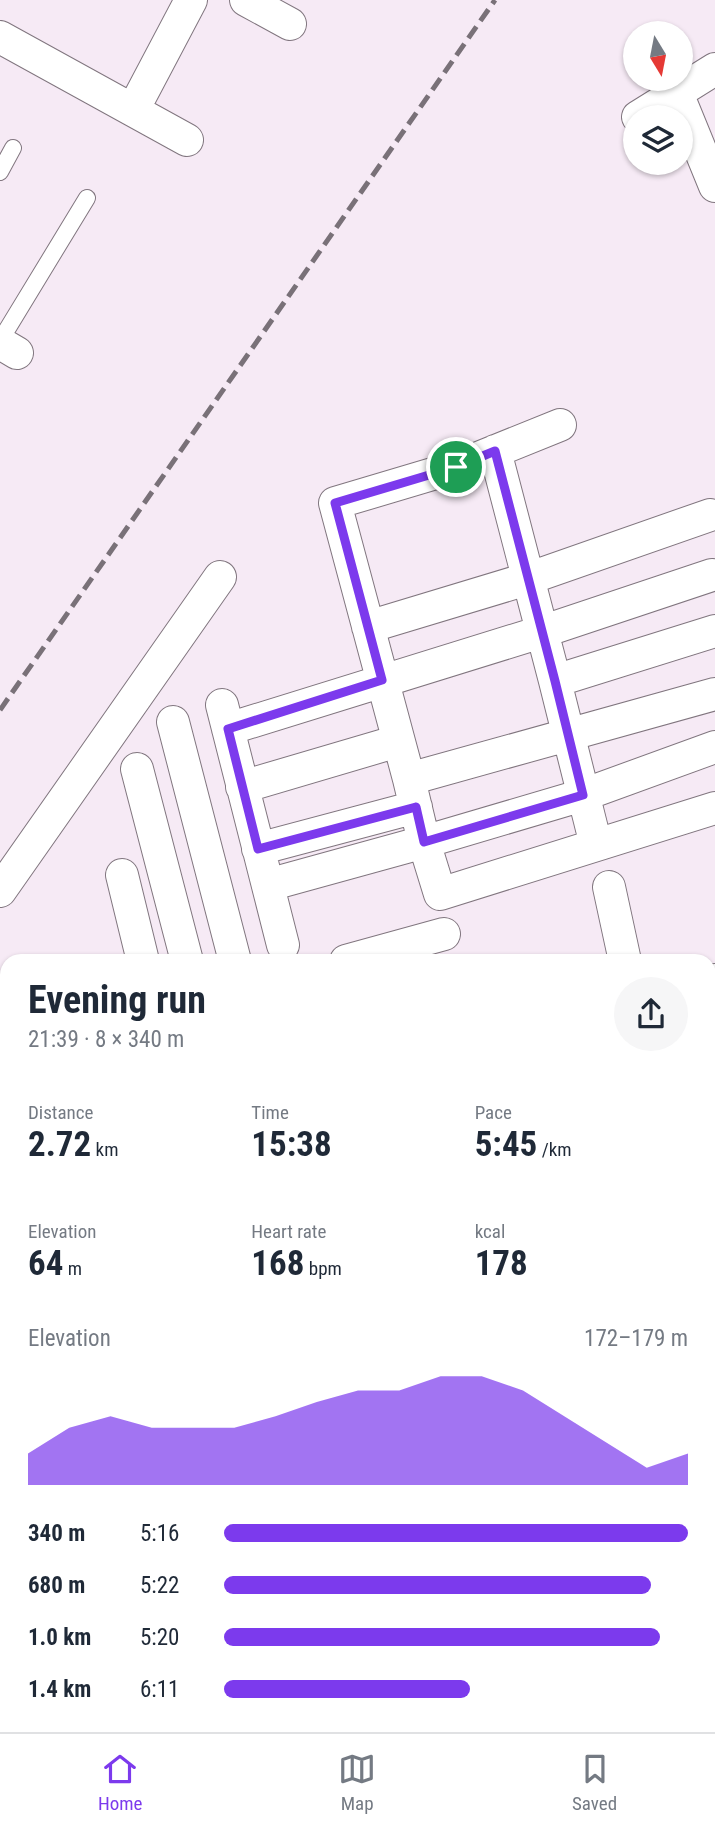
<!DOCTYPE html>
<meta charset="utf-8">
<style>
:root{--surface:#fff;--page:#f6f6f7;--text:#1f2937;--muted:#747a83;--line:#e0e1e3;--accent:#7c3aed}
body{margin:0;font-family:"Roboto Condensed",sans-serif;background:var(--page);color:var(--text);height:100vh;display:flex;flex-direction:column;font-size:26px;white-space:nowrap}
*{box-sizing:border-box;margin:0}
p{font-size:23px;color:var(--muted)}
.icon{flex:none;width:38px;height:38px;fill:none;stroke:currentColor;stroke-width:2;stroke-linecap:round;stroke-linejoin:round}
.map{position:relative;flex:1;overflow:hidden}
.sheet{position:absolute;left:0px;top:954px;width:716px;height:779px;display:flex;flex-direction:column;background:var(--surface);border-radius:21px 21px 0 0;box-shadow:0 2px 5px #0004}
.sheet>*{flex:none}
.needle{width:46px;rotate:170deg}
.controls{position:absolute;left:623px;top:21px;display:grid;gap:14px}
.controls a{display:grid;place-items:center;width:70px;height:70px;border-radius:50%;background:var(--surface);box-shadow:0 2px 5px #0004;font-size:35px}
.pin{position:absolute;display:grid;place-items:center;width:60px;height:60px;color:#fff;margin:-30px;border:4px solid #fff;border-radius:50%;box-shadow:0 2px 7px #0007}
.round{display:grid;place-items:center;flex:none;width:74px;height:74px;border-radius:37px;background:var(--page)}
.head{display:flex;align-items:center;justify-content:space-between;height:119px;padding:0 28px}
h1{font-size:38px;font-weight:700;line-height:52px}
.stats{display:grid;grid-template-columns:repeat(3,1fr);gap:10px;height:119px;padding:7px 28px}
.stats div{display:grid;align-content:center}
.stats b{font-size:35px;font-weight:700}
.stats small{font-size:19px;font-weight:400}
.stats p{font-size:19px}
.chart{height:196px;padding:14px 28px}
.chart p{display:flex;justify-content:space-between}
.chart svg{width:100%;height:126px;margin-top:7px;fill:var(--accent);opacity:.7}
ul{padding:0 28px;list-style:none;font-size:23px}
li{display:grid;grid-template-columns:112px 84px 1fr;align-items:center;height:52px}
li i{height:18px;border-radius:9px;background:var(--accent)}
.menu{display:flex;justify-content:space-around;align-items:center;height:98px;border-top:2px solid var(--line);background:var(--surface);font-size:19px;color:var(--muted)}
.menu a{display:grid;justify-items:center;gap:4px}
.menu .on{color:var(--accent)}
.map>svg:first-child{display:block}
.lines{fill:none;stroke-linecap:round;stroke-linejoin:round}
.service-casing{stroke:#81767f;stroke-width:18}
.minor-casing{stroke:#81767f;stroke-width:34}
.service{stroke:#fff;stroke-width:16}
.minor{stroke:#fff;stroke-width:32}
.rail{stroke:#797178;stroke-width:5;stroke-dasharray:14 7;stroke-linecap:butt}
.route-casing{stroke:#fff;stroke-width:14}
.route{stroke:#7c3aed;stroke-width:9}
</style>
<div class="map">
<svg width="715" height="1732" viewBox="0 0 715 1732">
<rect width="100%" height="100%" fill="#f6eaf5"/>
<g class="lines">
<defs>
<path id="service" d="M0 172 13 148
M0 341 87 198"/>
<path id="minor" d="M246 0 290 24
M0 37 187 140
M677 93 715 186
M133 110 191 0
M638 117 715 69
M0 343 17 353
M560 425 456 467 335 503 409 779 424 842 440 894 715 808
M495 451 555 681 596 845
M368 627 527 579 710 515
M555 681 715 631
M222 705 283 945
M173 722 235 961
M228 729 541 632 712 575
M137 769 187 961
M409 779 715 694
M242 787 398 741
M258 849 416 807
M122 875 143 961
M268 885 424 842 583 795 715 747
M609 887 625 961
M0 891 220 577
M346 961 444 934
M709 981 715 980
M0 1078 7 1068
M0 1181 7 1172
M0 1284 7 1274
M0 1380 7 1370
M0 1476 7 1466
M709 1478 715 1476
M709 1515 715 1531
M0 1530 7 1528
M0 1595 7 1593
M709 1667 715 1665
M0 1680 7 1679
M491 1726 494 1732
M592 1726 595 1732
M283 1732 309 1726
M524 1732 541 1726"/>
</defs>
<use href="#service" class="service-casing"/>
<use href="#minor" class="minor-casing"/>
<use href="#service" class="service"/>
<use href="#minor" class="minor"/>
<path class="rail" d="M0 710 495 0"/>
</g>
<g class="lines">
<defs>
<path id="route" d="M495 451 555 681 583 795 424 842 416 807 258 849 228 729 382 680 335 503 456 467Z"/>
</defs>
<use href="#route" class="route-casing"/>
<use href="#route" class="route"/>
</g>
</svg>
<div class="controls">
<a><svg class="needle" viewBox="-14 -14 28 28"><path d="M0-13l5 13h-10z" fill="#e53935"/><path d="M0 13l5-13h-10z" fill="#747a83"/></svg></a>
<a><svg class="icon" aria-label="layers" viewBox="0 0 24 24"><path d="M12 4l9 5-9 5-9-5zM3 14l9 5 9-5"/></svg></a>
</div>
<div class="pin" style="left:456px;top:467px;background:#1e9e55"><svg class="icon" aria-label="arrive" viewBox="0 0 24 24"><path d="M6 21V4h12l-3 4 3 4H6"/></svg></div>
<section class="sheet">
<div class="head"><div><h1>Evening run</h1><p>21:39 · 8 × 340 m</p></div><a class="round"><svg class="icon" aria-label="share" viewBox="0 0 24 24"><path d="M12 15V3M7 8l5-5 5 5M5 13v7h14v-7"/></svg></a></div>
<div class="stats">
<div><p>Distance</p><b>2.72<small> km</small></b></div>
<div><p>Time</p><b>15:38</b></div>
<div><p>Pace</p><b>5:45<small> /km</small></b></div>
</div>
<div class="stats">
<div><p>Elevation</p><b>64<small> m</small></b></div>
<div><p>Heart rate</p><b>168<small> bpm</small></b></div>
<div><p>kcal</p><b>178</b></div>
</div>
<div class="chart"><p><span>Elevation</span>172–179 m</p>
<svg viewBox="0 0 160 44" preserveAspectRatio="none"><path d="M0 44V33L10 24L20 20L30 24L40 24L50 24L60 20L70 15L80 11L90 11L100 6L110 6L120 11L130 20L140 29L150 38L160 33V44z"/></svg>
</div>
<ul>
<li><b>340 m</b>5:16<i style="width:100%"></i></li>
<li><b>680 m</b>5:22<i style="width:92%"></i></li>
<li><b>1.0 km</b>5:20<i style="width:94%"></i></li>
<li><b>1.4 km</b>6:11<i style="width:53%"></i></li>
</ul>
</section>
</div>
<nav class="menu">
<a class="on"><svg class="icon" aria-label="home" viewBox="0 0 24 24"><path d="M3 11l9-7 9 7M6 9v11h12V9"/></svg>Home</a>
<a><svg class="icon" aria-label="map" viewBox="0 0 24 24"><path d="M3 6l6-2 6 2 6-2v14l-6 2-6-2-6 2zM9 4v14M15 6v14"/></svg>Map</a>
<a><svg class="icon" aria-label="saved" viewBox="0 0 24 24"><path d="M7 4h10v16l-5-4-5 4z"/></svg>Saved</a>
</nav>
